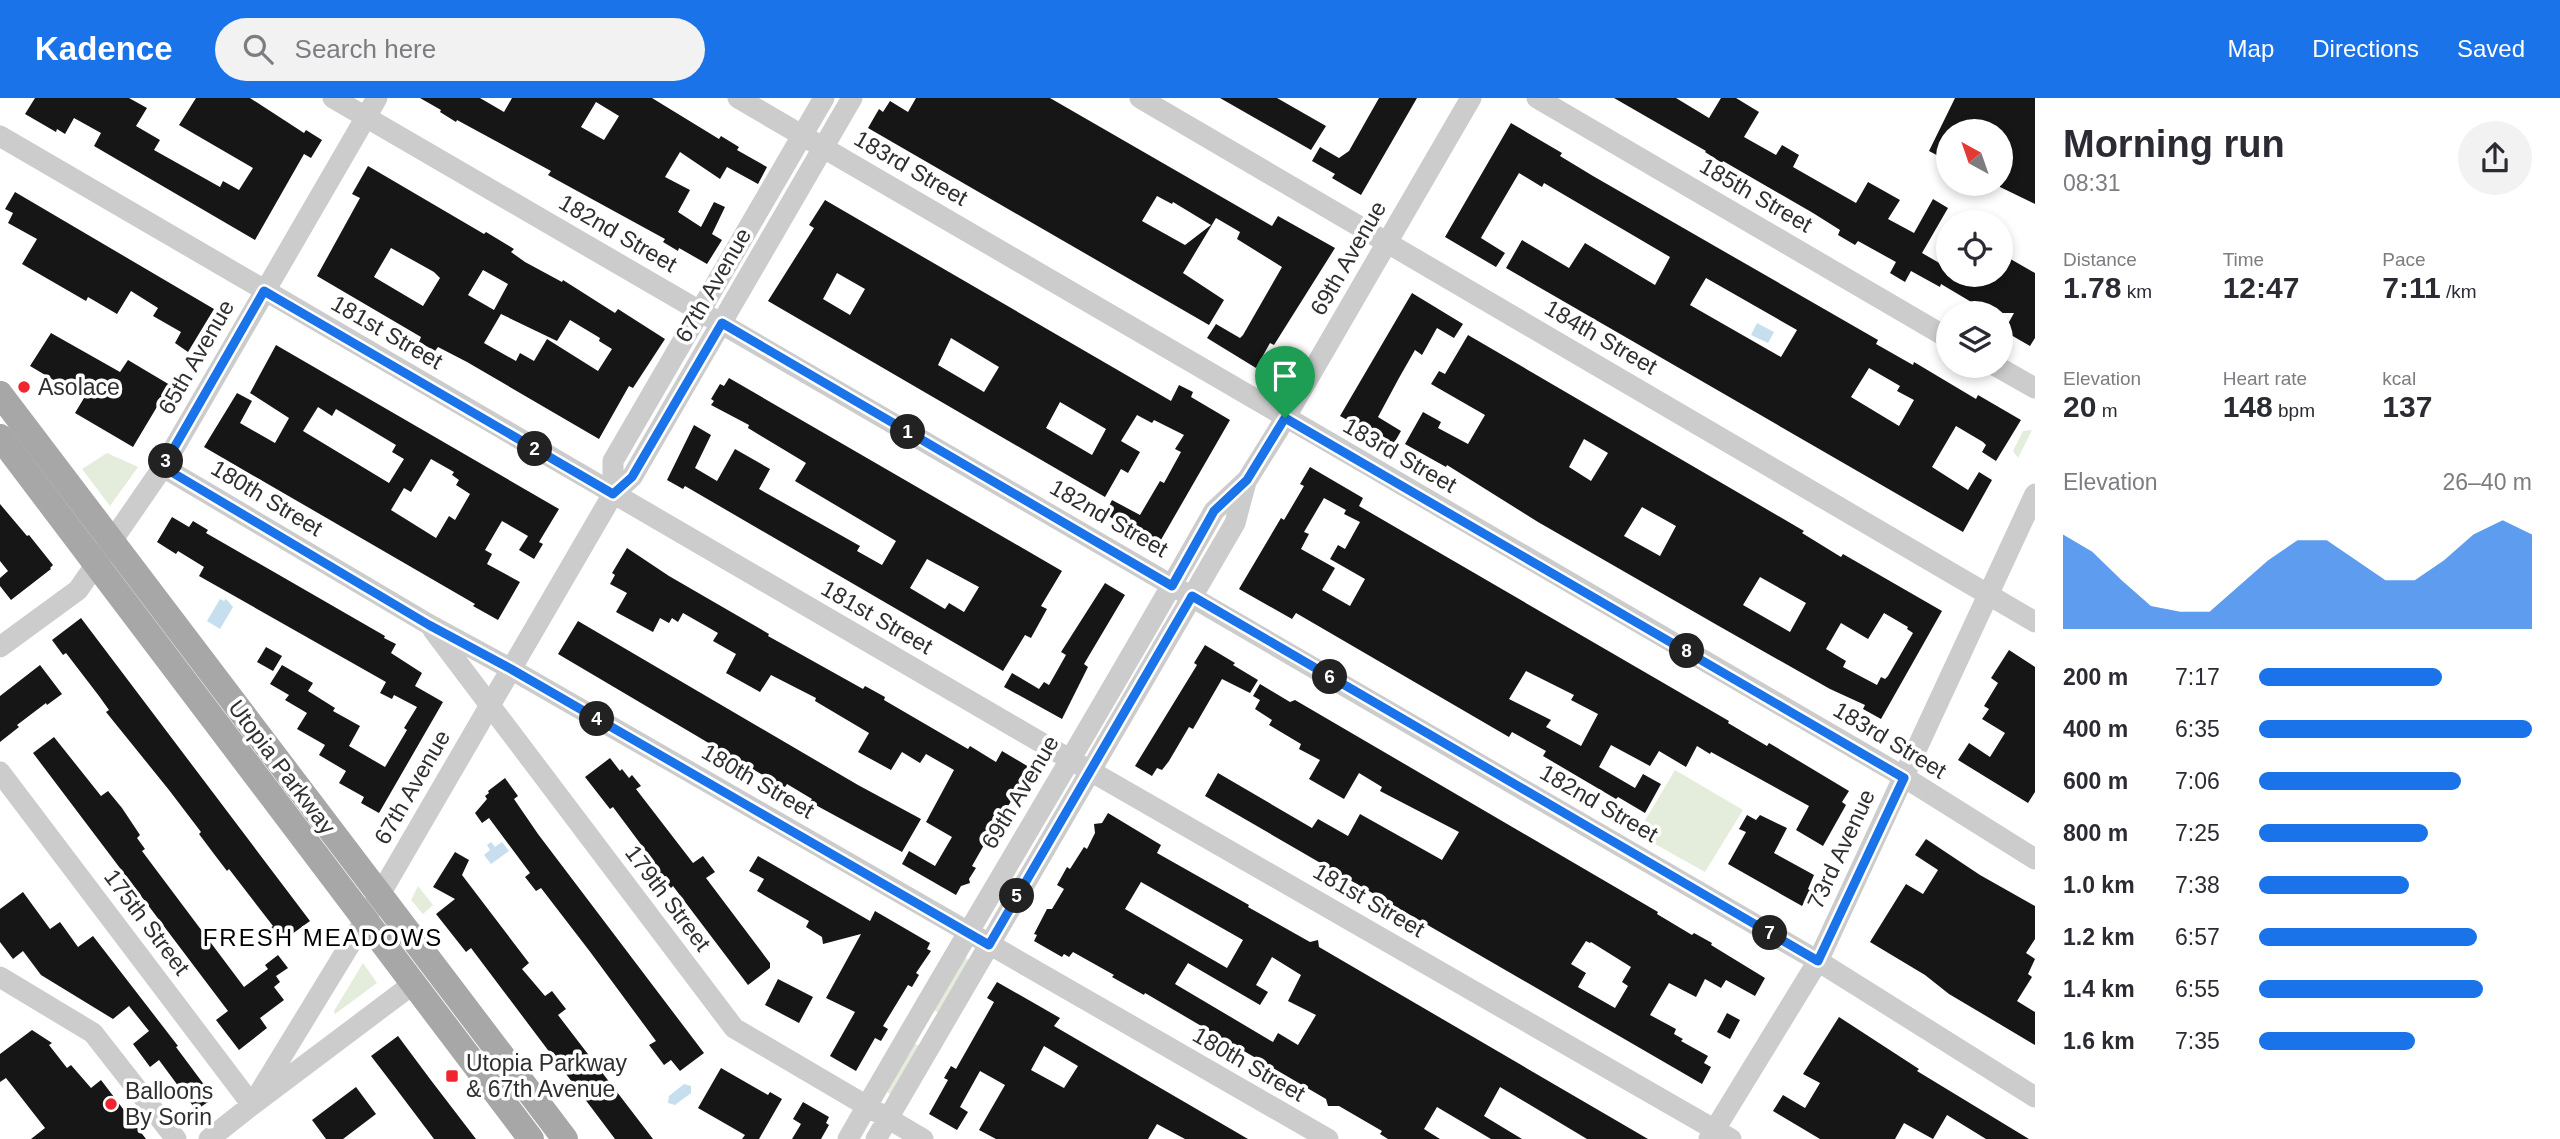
<!DOCTYPE html>
<meta charset="utf-8">
<style>
:root{--surface:#fff;--page:#f2f2f3;--text:#2b2b33;--muted:#7c7c81;--accent:#1a73e8}
body{margin:0;font-family:Arial,sans-serif;background:var(--page);color:var(--text);height:100vh;display:flex;flex-direction:column;font-size:26px;white-space:nowrap}
*{box-sizing:border-box;margin:0}
p{font-size:23px;color:var(--muted)}
.icon{flex:none;width:38px;height:38px;fill:none;stroke:currentColor;stroke-width:2;stroke-linecap:round;stroke-linejoin:round}
.map{position:relative;flex:1;overflow:hidden}
.drawer{display:flex;flex-direction:column;background:var(--surface);width:525px}
.drawer>*{flex:none}
.needle{width:46px;rotate:320deg}
.buttons{position:absolute;left:1936px;top:21px;display:grid;gap:14px}
.buttons a{display:grid;place-items:center;width:77px;height:77px;border-radius:50%;background:var(--surface);box-shadow:0 4px 10px #0003;font-size:35px}
.pin{position:absolute;display:grid;place-items:center;width:60px;height:60px;color:#fff;margin:-72px -30px;border-radius:50% 50% 50% 0;rotate:-45deg;box-shadow:0 0 7px #0007}
.pin .icon{rotate:45deg}
.km{position:absolute;width:35px;height:35px;margin:-18px;border-radius:50%;background:#222;color:#fff;font-size:19px;line-height:35px;text-align:center}
.round{display:grid;place-items:center;flex:none;width:74px;height:74px;border-radius:37px;background:var(--page)}
.overview{display:flex;align-items:center;justify-content:space-between;height:119px;padding:0 28px}
h1{font-size:38px;font-weight:600;line-height:52px}
.metrics{display:grid;grid-template-columns:repeat(3,1fr);gap:10px;height:119px;padding:7px 28px}
.metrics div{display:grid;align-content:center}
.metrics b{font-size:30px;font-weight:600}
.metrics small{font-size:19px;font-weight:400}
.metrics p{font-size:19px}
.chart{height:196px;padding:14px 28px}
.chart p{display:flex;justify-content:space-between}
.chart svg{width:100%;height:126px;margin-top:7px;fill:var(--accent);opacity:.7}
ul{padding:0 28px;list-style:none;font-size:23px}
li{display:grid;grid-template-columns:112px 84px 1fr;align-items:center;height:52px}
li i{height:18px;border-radius:9px;background:var(--accent)}
header{display:flex;align-items:center;gap:42px;box-sizing:border-box;height:98px;padding:0 35px;background:var(--accent);color:#fff}
header strong{font-size:33px}
nav{display:flex;gap:38px;margin-inline-start:auto;font-size:24px}
.search{width:490px;height:63px;background:var(--page);display:flex;align-items:center;gap:18px;box-sizing:border-box;padding:0 24px;border-radius:38px;color:var(--muted);font-size:26px}
main{display:flex;flex:1;min-height:0}
.map>svg:first-child{display:block}
.green{fill:#e4eddb}
.water{fill:#c6deee}
.building{fill:#161616;fill-rule:evenodd}
.lines{fill:none;stroke-linecap:round;stroke-linejoin:round}
.minor{stroke:#ccc;stroke-width:21}
.major{stroke:#a7a7a7;stroke-width:26}
.route-casing{stroke:#fff;stroke-width:14}
.route{stroke:#1a73e8;stroke-width:9}
.poi-dot{fill:#f1252f;stroke:#fff;stroke-width:2.5}
.labels{text-anchor:middle;stroke-width:7;stroke-linejoin:round;paint-order:stroke}
.street-label{font-size:23px;fill:#2f2f2f;stroke:#fff}
.poi-label{font-size:23px;fill:#2f2f2f;stroke:#fff;text-anchor:start}
.neighbourhood-label{font-size:24px;letter-spacing:2px;fill:#000;stroke:#fff}
</style>
<header>
<strong>Kadence</strong>
<div class="search"><svg class="icon" aria-label="search" viewBox="0 0 24 24"><circle cx="10" cy="10" r="6"/><path d="M15 15l6 6"/></svg>Search here</div>
<nav><a>Map</a><a>Directions</a><a>Saved</a></nav>
</header>
<main>
<div class="map">
<svg width="2035" height="1041" viewBox="0 0 2035 1041">
<rect width="100%" height="100%" fill="#fff"/>
<path class="green" d="M2032 332 2018 360 2013 353 2023 333Z
M107 355 138 369 110 408 82 371Z
M1675 672 1743 712 1705 774 1637 736Z
M418 788 433 807 423 816 411 802Z
M965 860 969 862 939 915 935 913 934 908 961 861Z
M363 865 377 885 335 916 334 913Z
M915 946 920 948 891 996 888 995 886 990Z"/>
<path class="water" d="M1757 225 1774 234 1768 245 1751 237Z
M220 501 224 503 226 501 233 509 220 531 207 523Z
M491 744 495 749 502 744 509 753 491 766 484 757 490 752 487 747Z
M684 986 691 988V995L675 1007 668 1005 669 998Z"/>
<path class="building" d="M35 0H129L147 10 136 28 160 42 154 52 220 89 223 83 239 92 253 70 179 27 196 0H250L304 35 306 32 322 42 311 60 304 56 255 142 94 48 101 35 74 20 65 36 57 31 56 34 25 16Z
M420 0H480L504 14 512 0H652L719 41 721 38 739 49 737 52 767 69 758 86 727 69 720 81 680 54 665 79 690 92 678 114 701 129 714 104 725 109 712 136 722 142 707 166 679 150 678 153 663 144 665 141 548 77 551 73 457 22 456 24 440 14 441 12ZM596 4 619 18 604 42 581 29Z
M916 0H1050L1272 128 1278 118 1335 150 1274 247 1270 245 1256 270 1207 240 1216 226 1240 240 1243 237 1282 169 1237 141 1240 134 1216 120 1183 175 1224 202 1209 227 868 30 879 11 883 14 890 3 908 14ZM1157 98 1172 106 1173 104 1211 127 1185 147 1142 123Z
M1220 0H1277L1326 28 1311 52Z
M1379 0H1417L1361 97 1332 80 1335 76 1312 63 1320 49 1339 60 1349 53Z
M1614 0H1676L1709 20 1721 0H1736L1759 14 1744 39 1776 57 1782 47 1799 57 1793 69 1856 105 1868 84 1900 102 1888 121 1914 135 1933 101 1948 110 1922 155 1948 170V177H2000V155L2035 175V240L2030 248 2004 233 2014 215H1984L1977 211 1978 208 1941 186 1940 189 1911 173 1905 184 1890 175 1896 164 1858 143 1855 147 1838 137 1840 132 1813 115 1723 63 1722 65 1705 54 1706 53Z
M1955 0H2035V106L2000 89V33H1948V63L1929 53Z
M1511 25 1562 55 1560 58 1593 78 1878 242 1876 246 1913 267 1914 264 1976 301 1978 297 2021 322 1996 363 1982 354 1986 347 1983 344 1956 328 1932 369 1968 392 1979 374 1992 382 1963 434 1506 170 1522 142 1569 170 1585 145 1655 187 1670 159 1544 85 1542 89 1519 75 1482 138 1481 140 1505 155 1496 169 1445 139ZM1706 180 1797 232 1781 259 1690 207ZM1869 270 1900 288 1897 293 1914 302 1899 328 1851 299Z
M368 68 484 136 486 134 514 151 511 154 525 164 562 184 563 182 615 215 618 211 665 241 633 290 629 288 599 341 467 264 438 249 435 253 419 244 421 239 317 178 360 100 352 96ZM391 150 434 174 440 180 423 208 374 179ZM483 172 508 186 494 212 468 197ZM501 216 557 243 570 222 600 240 599 243 612 251 598 273 547 241 534 263 520 255 516 263 484 245Z
M15 94 214 211 188 254 175 245 181 234 153 218 158 210 131 193 117 216 88 199 86 203 22 166 37 141 8 125 13 115 5 111Z
M825 102 1171 303 1179 287 1193 294 1191 299 1230 322 1158 447 1105 416 1112 402 1140 417 1160 383 1164 385 1181 354 1175 351 1184 337 1154 322 1152 325 1137 317 1121 343 1140 354 1128 375 1121 371 1105 399 768 203 814 130 809 127ZM837 175 865 191 850 217 823 201ZM951 240 999 269 984 294 938 267ZM1060 304 1106 331 1092 357 1046 330Z
M1412 195 1463 226 1454 240 1437 230 1422 257 1415 252 1399 280 1378 319 1401 333 1393 347 1340 318Z
M51 235 120 274 128 262 170 287 133 349 75 315 84 300 30 268Z
M1468 237 1804 433 1802 435 1841 459 1843 456 1942 513 1881 621 1863 611 1865 607 1830 591 1717 527 1538 424 1447 367 1446 369 1405 346 1423 314 1441 324 1438 330 1468 346 1485 317 1431 286 1439 273 1445 276ZM1584 341 1608 355 1591 383 1569 369ZM1642 409 1676 428 1660 458 1624 438ZM1760 479 1806 505 1790 534 1743 507ZM1884 515 1908 529 1907 531 1913 535 1888 578 1885 581 1881 579 1877 587 1843 569 1846 563 1826 551 1841 525 1868 541Z
M276 247 559 411 539 444 543 446 534 461 519 452 528 438 502 423 485 452 492 456 487 466 520 484 498 522 473 508 475 506 204 349 237 295 252 303 240 325 275 345 289 320 250 295ZM318 309 332 318 336 311 396 347 392 354 404 361 389 385 303 333ZM431 361 454 374 452 377 459 382 456 387 470 396 455 422 449 418 436 440 391 412 404 390 411 394Z
M729 280 1062 473 1041 508 1047 511 1031 540 1025 537 1003 573 685 388 683 391 667 382 694 327 711 337 695 370 717 383 735 351 770 371 759 391 860 448 857 453 882 467 896 443 795 383 806 365 748 330 749 327 711 307 714 303 711 301 720 286 724 288ZM927 461 979 489 964 514 949 505 945 511 910 490Z
M1310 369 1363 400 1359 408 1729 623 1728 625 1767 648 1769 645 1849 693 1842 704 1846 707 1823 748 1796 732 1809 708 1711 654 1710 656 1697 648 1686 669 1659 653 1650 668 1611 647 1599 669 1635 690 1643 676 1661 686 1645 715 1618 699 1616 701 1543 658 1546 653 1512 634 1509 639 1296 515 1292 521 1239 491 1281 420 1284 422 1304 388 1300 386ZM1324 400 1346 412 1344 416 1360 424 1345 451 1338 447 1330 461 1365 481 1350 508 1322 492 1335 470 1301 451 1309 436 1304 434ZM1526 573 1574 597 1571 602 1598 616 1581 648 1546 629 1551 622 1509 601Z
M0 406 27 438 29 437 53 467 50 470 51 471 11 502 0 488V480L8 473 0 463Z
M172 419 189 429 193 423 208 432 206 435 385 538 384 540 396 546 391 555 422 575 415 588 443 604 379 715 361 705 364 699 339 685 346 673 319 657 325 647 297 631 307 615 285 602 289 597 270 586 282 567 313 585 308 593 335 610 333 613 360 628 349 648 385 669 407 632 404 630 417 609 394 597 392 601 380 595 386 584 199 478 204 469 178 453 176 456 157 444Z
M627 450 669 478 769 536 768 538 863 591 865 588 885 599 884 602 968 651 970 648 996 664 1002 653 1029 669 1023 680 1026 687 1019 690 990 738 993 748 984 747 972 768 976 770 969 781 970 785 961 788 956 797 902 766 909 753 935 768 952 739 926 724 954 672 926 656 920 665 902 654 891 672 858 654 869 635 815 603 816 600 771 577 760 594 726 575 736 556 713 543 718 535 683 515 678 524 672 520 669 525 660 520 653 534 616 514 627 495 610 486 615 477 612 475Z
M1105 485 1125 497 1084 566 1088 569 1062 621 1004 589 1012 575 1039 591 1044 584 1049 587 1066 557 1061 554Z
M81 520 310 823 281 844 270 830 273 828 229 771 227 773 214 756 199 736 201 734 169 692 106 614 109 612 99 598 66 555 63 557 52 542Z
M578 523 858 687 921 721 902 754 810 704 812 701 787 686 785 689 773 683 558 556Z
M1205 547 1235 565 1233 567 1258 582 1250 595 1222 581 1193 631 1189 629 1169 663 1162 672 1157 670 1152 678 1135 668 1197 567 1194 565Z
M266 549 282 558 273 573 257 564Z
M2009 552 2035 569V694L2028 705 1958 662 1969 645 1990 659 2005 635 1982 621 1989 611 1984 608 1998 585 1991 580Z
M40 567 62 596 47 607 46 605 17 627 19 629 0 644V598Z
M1260 586 1290 604 1295 602 1658 814 1657 816 1692 837 1694 835 1712 845 1711 847 1765 880 1755 898 1726 882 1721 890 1705 881 1696 899 1669 885 1650 917 1676 931 1674 936 1683 941 1681 943 1708 958 1704 965 1711 969 1702 986 1205 698 1218 675 1312 730 1318 721 1348 738 1360 716 1442 762 1459 734 1380 693 1382 689 1359 675 1344 701 1309 681 1320 662 1299 651 1301 646 1269 627 1272 622 1255 611 1260 602 1253 598ZM1586 843 1590 845 1591 844 1631 869 1622 884 1628 888 1615 910 1578 889 1586 875 1571 866Z
M54 639 101 698 108 693 122 710 140 737 137 740 145 751 142 753 244 889 268 871 265 867 278 857 288 870 276 878 280 884 274 889 284 902 260 920 267 930 239 952 216 922 228 913 33 655Z
M610 660 620 673 622 671 629 680 632 677 641 688 636 691 693 765 703 758 715 774 706 780 770 865V870L748 887 673 788 671 790 655 770 657 768 613 709 610 711 585 679Z
M505 680 518 698 514 701 538 736 704 955 680 973 671 962 664 967 649 947 656 943 591 855 541 790 536 793 525 779 530 775 489 720 482 725 475 715 487 701 485 698 489 695 488 693Z
M1108 715 1161 747 1157 755 1249 807 1248 809 1310 844 1318 842 1319 849 1648 1041H1587L1500 989 1484 1018 1522 1041H1491L1437 1009 1424 1031 1440 1041H1388L1380 1036 1382 1033 1339 1008H1328L1326 1001 1145 895 1144 897 1112 879 1114 877 1073 854 1069 859 1064 856 1062 859 1034 843 1037 837 1034 836 1047 811H1052L1064 791 1057 787 1067 769 1070 771 1084 749 1087 751 1095 735 1094 726 1102 725ZM1141 784 1243 842 1227 870 1125 811ZM1272 859 1301 877 1288 903 1316 917 1298 947 1278 935 1273 944 1175 886 1188 865 1260 907 1268 894 1256 887Z
M1747 717 1756 722 1760 717 1787 730 1774 755 1814 777 1808 791 1811 793 1802 808 1728 766 1746 734 1739 731Z
M1926 741 1980 777 2035 808V841L2026 855 2035 861 2028 876 2032 879 2017 903 2035 914V947L1949 896 1925 877 1870 844 1906 786 1923 796 1938 772 1915 757Z
M455 754 469 762 462 777 529 865 522 871 545 898 552 893 566 911 558 917 653 1041H615L471 850 466 854 436 816 455 801 433 789Z
M758 758 870 823 875 813 930 845 927 851 931 853 916 875 919 877 912 889 908 887 883 928 888 931 881 943 875 940 856 973 830 958 855 914 826 900 861 836 823 846 822 839 806 829 809 823 757 793 764 781 749 773Z
M23 794 50 831 60 824 78 849 93 838 178 948 176 949 214 1000 196 1012 159 962 150 969 133 946 149 933 129 908 113 921 41 877 23 853 13 861 0 844V811Z
M778 881 813 899 799 925 765 907Z
M997 884 1060 920 1054 928 1248 1041H1185L1157 1026 1148 1041H996L979 1032 1005 987 980 973 960 1009 968 1014 957 1032 929 1016 948 982 944 980 951 968 956 971 994 904 987 900ZM1044 948 1078 968 1064 990 1031 972Z
M1727 915 1740 922 1730 941 1717 934Z
M1839 919 1919 971 1917 973 2029 1041H1986L1947 1017 1933 1041 1904 1025 1895 1041H1820L1773 1013 1783 997 1805 1010 1820 985 1803 976Z
M32 932 52 945 49 947 67 970 71 967 91 990 101 982 146 1041H31L45 1030 6 980 0 984V956Z
M398 938 430 981 476 1041H434L394 988 371 958Z
M721 970 768 997 770 994 782 1001 759 1041H742L745 1037 698 1010Z
M356 989 376 1016 343 1041H326L312 1022Z
M803 1004 829 1019 826 1025 829 1027 821 1041H792L801 1026 793 1021Z"/>
<g class="lines">
<path class="minor" d="M333 0 1818 863 2035 999
M738 0 1904 679 2035 761
M1140 0 2035 524
M1537 0 1948 240
M0 38 1059 655 1731 1041
M1996 268 2035 290
M163 369 430 527 511 571 1328 1041
M613 396V363L824 0
M433 532 734 930 923 1041
M0 549 78 492 163 369 377 0
M0 674 252 1007 413 886
M0 879 93 935 176 1041
M209 1041 252 1007 365 822 613 396 632 379 852 0
M848 1041C968 831 1095 624 1214 413L1247 382 1277 334 1471 0
M876 1041 1235 425 1246 384
M1709 1041 1818 863 2035 396"/>
<path class="major" d="M0 296 565 1041
M0 339 531 1041"/>
</g>
<g class="lines">
<defs>
<path id="route" d="M264 193 613 396 632 379 722 225 1172 488 1214 413 1247 382 1285 320 1904 680 1818 863 1192 498 989 847 511 571 429 527 163 369Z"/>
</defs>
<use href="#route" class="route-casing"/>
<use href="#route" class="route"/>
</g>
<g class="poi-dot">
<circle cx="24" cy="289" r="7"/>
<rect x="445" y="971" width="14" height="14" rx="3.5"/>
<circle cx="111" cy="1006" r="7"/>
</g>
<g class="labels">
<g class="street-label">
<text transform="translate(911 70) rotate(30)" y="8">183rd Street</text>
<text transform="translate(1756 97) rotate(30)" y="8">185th Street</text>
<text transform="translate(618 135) rotate(30)" y="8">182nd Street</text>
<text transform="translate(1348 160) rotate(-60)" y="8">69th Avenue</text>
<text transform="translate(713 187) rotate(-60)" y="8">67th Avenue</text>
<text transform="translate(387 234) rotate(30)" y="8">181st Street</text>
<text transform="translate(1601 239) rotate(30)" y="8">184th Street</text>
<text transform="translate(196 259) rotate(-60)" y="8">65th Avenue</text>
<text transform="translate(1400 357) rotate(30)" y="8">183rd Street</text>
<text transform="translate(267 400) rotate(31)" y="8">180th Street</text>
<text transform="translate(1109 420) rotate(30)" y="8">182nd Street</text>
<text transform="translate(877 519) rotate(30)" y="8">181st Street</text>
<text transform="translate(1890 642) rotate(31)" y="8">183rd Street</text>
<text transform="translate(282 669) rotate(53)" y="8">Utopia Parkway</text>
<text transform="translate(758 683) rotate(30)" y="8">180th Street</text>
<text transform="translate(412 689) rotate(-60)" y="8">67th Avenue</text>
<text transform="translate(1020 694) rotate(-59)" y="8">69th Avenue</text>
<text transform="translate(1599 705) rotate(30)" y="8">182nd Street</text>
<text transform="translate(1841 751) rotate(-65)" y="8">73rd Avenue</text>
<text transform="translate(668 800) rotate(53)" y="8">179th Street</text>
<text transform="translate(1369 802) rotate(30)" y="8">181st Street</text>
<text transform="translate(147 824) rotate(53)" y="8">175th Street</text>
<text transform="translate(1249 966) rotate(30)" y="8">180th Street</text>
</g>
<g class="poi-label">
<text x="38" y="297">Asolace</text>
<text x="466" y="973">Utopia Parkway<tspan x="466" dy="26">&amp; 67th Avenue</tspan></text>
<text x="125" y="1001">Balloons<tspan x="125" dy="26">By Sorin</tspan></text>
</g>
<g class="neighbourhood-label">
<text x="323" y="848">FRESH MEADOWS</text>
</g>
</g>
</svg>
<div class="buttons">
<a><svg class="needle" viewBox="-14 -14 28 28"><path d="M0-13l5 13h-10z" fill="#e53935"/><path d="M0 13l5-13h-10z" fill="#7c7c81"/></svg></a>
<a><svg class="icon" aria-label="locate" viewBox="0 0 24 24"><circle cx="12" cy="12" r="6"/><path d="M12 2v4M12 18v4M2 12h4M18 12h4"/></svg></a>
<a><svg class="icon" aria-label="layers" viewBox="0 0 24 24"><path d="M12 4l9 5-9 5-9-5zM3 14l9 5 9-5"/></svg></a>
</div>
<div class="pin" style="left:1285px;top:320px;background:#1e9e55"><svg class="icon" aria-label="arrive" viewBox="0 0 24 24"><path d="M6 21V4h12l-3 4 3 4H6"/></svg></div>
<b class="km" style="left:908px;top:334px">1</b>
<b class="km" style="left:535px;top:351px">2</b>
<b class="km" style="left:166px;top:363px">3</b>
<b class="km" style="left:597px;top:621px">4</b>
<b class="km" style="left:1017px;top:798px">5</b>
<b class="km" style="left:1330px;top:579px">6</b>
<b class="km" style="left:1770px;top:835px">7</b>
<b class="km" style="left:1687px;top:553px">8</b>
</div>
<section class="drawer">
<div class="overview"><div><h1>Morning run</h1><p>08:31</p></div><a class="round"><svg class="icon" aria-label="share" viewBox="0 0 24 24"><path d="M12 15V3M7 8l5-5 5 5M5 13v7h14v-7"/></svg></a></div>
<div class="metrics">
<div><p>Distance</p><b>1.78<small> km</small></b></div>
<div><p>Time</p><b>12:47</b></div>
<div><p>Pace</p><b>7:11<small> /km</small></b></div>
</div>
<div class="metrics">
<div><p>Elevation</p><b>20<small> m</small></b></div>
<div><p>Heart rate</p><b>148<small> bpm</small></b></div>
<div><p>kcal</p><b>137</b></div>
</div>
<div class="chart"><p><span>Elevation</span>26–40 m</p>
<svg viewBox="0 0 160 44" preserveAspectRatio="none"><path d="M0 44V11L10 17L20 27L30 36L40 38L50 38L60 29L70 20L80 13L90 13L100 20L110 27L120 27L130 20L140 11L150 6L160 11V44z"/></svg>
</div>
<ul>
<li><b>200 m</b>7:17<i style="width:67%"></i></li>
<li><b>400 m</b>6:35<i style="width:100%"></i></li>
<li><b>600 m</b>7:06<i style="width:74%"></i></li>
<li><b>800 m</b>7:25<i style="width:62%"></i></li>
<li><b>1.0 km</b>7:38<i style="width:55%"></i></li>
<li><b>1.2 km</b>6:57<i style="width:80%"></i></li>
<li><b>1.4 km</b>6:55<i style="width:82%"></i></li>
<li><b>1.6 km</b>7:35<i style="width:57%"></i></li>
</ul>
</section>
</main>
